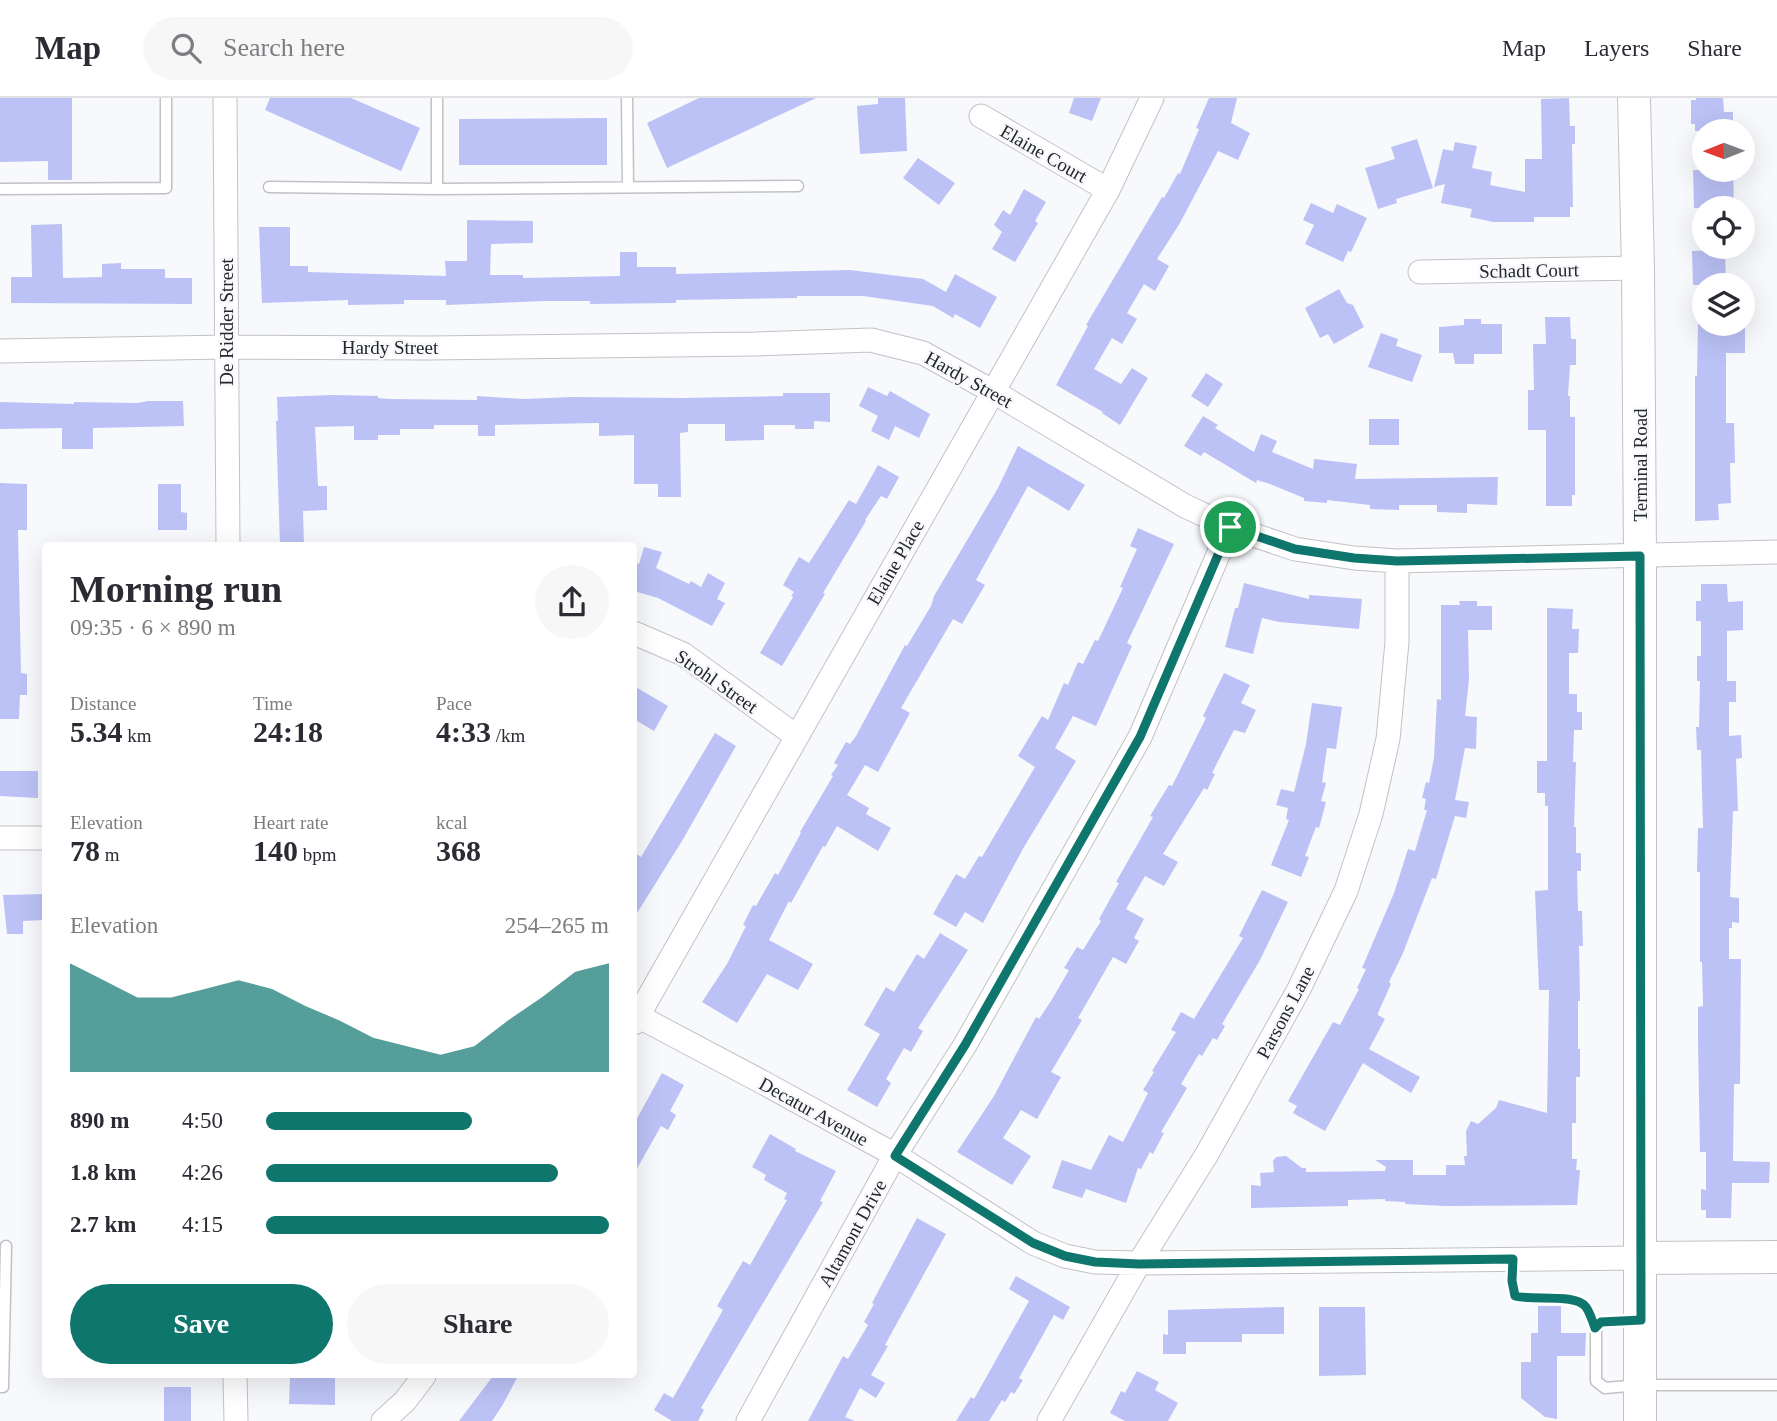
<!DOCTYPE html>
<meta charset="utf-8">
<style>
:root{--surface:#fff;--page:#f7f7f7;--text:#2b2b33;--muted:#7c7c81;--line:#e1e1e2;--accent:#0f766e}
body{margin:0;font-family:Georgia,serif;background:var(--page);color:var(--text);height:100vh;display:flex;flex-direction:column;font-size:26px;white-space:nowrap}
*{box-sizing:border-box;margin:0}
p{font-size:23px;color:var(--muted)}
.icon{flex:none;width:38px;height:38px;fill:none;stroke:currentColor;stroke-width:2;stroke-linecap:round;stroke-linejoin:round}
.map{position:relative;flex:1;overflow:hidden}
.side{position:absolute;left:42px;top:444px;width:595px;height:836px;display:flex;flex-direction:column;background:var(--surface);border-radius:7px;box-shadow:0 7px 28px #0002}
.side>*{flex:none}
.needle{width:46px;rotate:269deg}
.fabs{position:absolute;left:1692px;top:21px;display:grid;gap:14px}
.fabs a{display:grid;place-items:center;width:63px;height:63px;border-radius:50%;background:var(--surface);box-shadow:0 7px 28px #0002;font-size:35px}
.pin{position:absolute;display:grid;place-items:center;width:60px;height:60px;color:#fff;margin:-30px;border:4px solid #fff;border-radius:50%;box-shadow:0 2px 7px #0007}
.round{display:grid;place-items:center;flex:none;width:74px;height:74px;border-radius:37px;background:var(--page)}
.overview{display:flex;align-items:center;justify-content:space-between;height:119px;padding:0 28px}
h1{font-size:38px;font-weight:700;line-height:52px}
.stats{display:grid;grid-template-columns:repeat(3,1fr);gap:10px;height:119px;padding:7px 28px}
.stats div{display:grid;align-content:center}
.stats b{font-size:30px;font-weight:700}
.stats small{font-size:19px;font-weight:400}
.stats p{font-size:19px}
.chart{height:196px;padding:14px 28px}
.chart p{display:flex;justify-content:space-between}
.chart svg{width:100%;height:126px;margin-top:7px;fill:var(--accent);opacity:.7}
.action{display:flex;gap:14px;margin-top:auto;padding:14px 28px}
.action a{flex:1;height:80px;border-radius:42px;background:var(--accent);color:#fff;font-size:28px;font-weight:700;line-height:80px;text-align:center}
.action a+a{background:var(--page);color:var(--text)}
ul{padding:0 28px;list-style:none;font-size:23px}
li{display:grid;grid-template-columns:112px 84px 1fr;align-items:center;height:52px}
li i{height:18px;border-radius:9px;background:var(--accent)}
header{display:flex;align-items:center;gap:42px;box-sizing:border-box;height:98px;padding:0 35px;background:var(--surface);border-bottom:2px solid var(--line)}
header strong{font-size:33px}
nav{display:flex;gap:38px;margin-inline-start:auto;font-size:24px}
.search{width:490px;height:63px;background:var(--page);display:flex;align-items:center;gap:18px;box-sizing:border-box;padding:0 24px;border-radius:38px;color:var(--muted);font-size:26px}
.map>svg:first-child{display:block}
.building{fill:#bcc2f6}
.lines{fill:none;stroke-linecap:round;stroke-linejoin:round}
.service-casing{stroke:#c2c2c6;stroke-width:13}
.minor-casing{stroke:#c2c2c6;stroke-width:25}
.secondary-casing{stroke:#c2c2c6;stroke-width:34}
.service{stroke:#fff;stroke-width:10}
.minor{stroke:#fff;stroke-width:23}
.secondary{stroke:#fff;stroke-width:32}
.route-casing{stroke:#fff;stroke-width:14}
.route{stroke:#0f766e;stroke-width:9}
.labels{text-anchor:middle;stroke-width:5;stroke-linejoin:round;paint-order:stroke}
.street-label{font-size:19px;fill:#262728;stroke:#f8f9fd}
</style>
<header>
<strong>Map</strong>
<div class="search"><svg class="icon" aria-label="search" viewBox="0 0 24 24"><circle cx="10" cy="10" r="6"/><path d="M15 15l6 6"/></svg>Search here</div>
<nav><a>Map</a><a>Layers</a><a>Share</a></nav>
</header>
<div class="map">
<svg width="1777" height="1323" viewBox="0 0 1777 1323">
<rect width="100%" height="100%" fill="#f8f9fd"/>
<path class="building" d="M0 0H72V82H48V63L0 64Z
M270 0H351L420 30 401 73 265 12Z
M699 0H816L667 70 647 25Z
M878 0H905L907 53 860 56 857 8 878 6Z
M1074 0H1101L1092 23 1069 15Z
M1209 0H1237L1231 25 1250 35 1238 62 1218 53 1180 125 1157 161 1169 168 1155 193 1144 186 1127 215 1137 221 1122 246 1112 240 1094 271 1121 286 1132 270 1148 280 1120 327 1102 315 1103 314 1056 287 1088 228 1086 227 1162 99 1164 100 1178 75 1180 76 1199 31 1196 30Z
M1569 0 1570 28H1575V46H1572L1573 109H1570V119H1534V124H1493L1470 119 1472 111 1441 105 1445 86 1434 89 1443 51 1453 53 1455 44 1477 48 1472 70 1492 74 1490 87 1525 94V61H1542L1541 1Z
M1696 0H1723L1724 14H1733V33H1695V26H1691V2H1696Z
M607 20V67H459V21Z
M1417 41 1433 90 1396 101 1397 105 1378 111 1365 70 1395 61 1391 49Z
M918 60 955 85 939 107 903 80Z
M1693 72H1733L1734 110H1694Z
M1024 91 1046 104 1035 123 1038 125 1015 164 992 151 1002 134 994 127 1003 112 1010 117Z
M1311 105 1333 115 1337 106 1367 120 1351 154 1348 153 1343 164 1305 146 1314 127 1303 122Z
M467 122 533 123V145L491 146 490 177H523V180L620 178V154H637V169H676V176L850 172 923 181 946 194 955 176 997 199 980 230 955 216 953 220 933 208 863 198H797V200L676 202V205L590 206V203H545L446 207V202H404V206L348 207V202L262 205 259 129H290V168H308V174L446 178 445 163H467Z
M62 126 63 180 102 179V166L121 165V171H165V180H192V206L11 205V179H32L31 127Z
M1725 152 1726 187H1693L1692 153Z
M1339 191 1347 205 1353 207 1364 229 1334 246 1328 236 1320 240 1305 210Z
M1545 219H1570L1571 241H1576V267H1570L1568 298H1570V319H1575V397H1572V408H1546V332H1528V292H1534L1533 246H1546Z
M1464 221H1481V226H1502V256H1474V266H1455L1453 255H1439V229L1464 227Z
M1698 226H1745V255H1726V325H1734L1735 365H1730L1731 405 1718 406 1719 422 1695 423V278H1697Z
M1381 235 1398 241 1396 248 1422 257 1412 284 1368 269Z
M1206 275 1223 286 1208 309 1191 298Z
M868 289 887 298 890 293 930 316 919 340 895 328 889 342 871 333 878 318 859 308Z
M783 295H830V324L814 323V331H795V327H764V342L725 343V326H688V334L680 335 681 399H658V386H634V337L599 338V325L495 327V338H478V327H434V331H400V337H378V342H354V328L315 329 318 388H327V412L303 413 304 448H280L276 323H278L277 299 332 297 378 298V300L389 301 477 302V298L523 301 572 299 683 300 783 298Z
M148 303H183L184 328 93 330V351H62V330L0 331V304L74 306V304L137 305Z
M1203 318 1218 327 1215 330 1254 354 1261 336 1277 343 1272 354 1313 371 1314 361 1357 366 1355 381 1498 379 1497 407 1467 406V415L1437 414V407H1399V412L1370 411V407L1327 402V405L1304 403V400L1270 386 1257 382 1256 385 1204 354 1201 358 1184 348Z
M1369 321H1399V347H1369Z
M1018 348 1085 387 1069 413 1028 388 976 482 985 487 962 526 953 521 901 610 910 615 878 674 865 667 847 697 869 710 866 716 891 730 878 753 837 728 825 749 823 748 791 805 789 803 769 842 813 866 798 892 767 876 737 925 702 904 727 866 746 828 743 827 753 807 756 808 775 775 778 777 801 735 800 734 833 678 831 677 838 667 834 665 846 644 850 646 856 638 905 547 907 548 931 508 934 498 998 390Z
M878 367 899 379 887 401 881 398 865 422 866 423 823 495 825 496 782 568 760 555 793 499 791 498 794 494 783 487 799 459 809 465 849 402 856 406Z
M0 385 27 386V432H18L21 575 27 576V597H20L19 621H0Z
M158 386H181V414L187 415V432H158Z
M1138 430 1174 446 1127 545 1132 548 1109 599 1096 628 1073 618 1055 650 1076 663 1024 749 983 825 965 814 956 829 933 816 956 776 965 781 979 758 982 759 1035 669 1018 658 1042 618 1048 622 1064 585 1068 587 1078 564 1083 566 1095 542 1098 543 1123 490 1120 489 1137 451 1130 448Z
M644 449 662 454 656 470 689 486 691 483 701 489 708 475 725 485 717 501 725 505 712 528 658 500 634 493V464L639 466Z
M1244 485 1309 501V497L1362 501 1359 531 1279 524 1262 520 1253 556 1225 549 1235 510H1238Z
M1701 486H1727L1728 504 1743 503V532L1727 533V583H1736V604H1729V638L1741 637 1742 660 1736 661 1738 713H1733L1730 799 1739 800V825L1732 824V830H1729V861H1741L1740 986H1734L1733 1063 1770 1064 1769 1085H1732L1731 1120H1706V1112H1701V1091L1706 1092V1054H1700L1698 946V909L1703 908 1702 864H1700V774H1697L1698 730H1703L1701 652H1697L1696 629H1699L1700 583H1697V558H1701V523H1696V503H1701Z
M1459 503H1477V508H1492V532H1468L1469 581 1465 618 1477 619 1476 651 1465 650 1455 702 1469 704 1466 720 1455 718 1436 781 1432 780 1403 855 1389 884 1391 886 1378 915V917L1385 921 1369 951 1420 979 1411 995 1363 965 1325 1033 1293 1015 1297 1008 1288 1003 1333 924 1340 927 1359 891 1357 890 1366 871 1362 870 1394 795 1408 751 1415 753 1427 712H1424L1426 701 1422 700 1426 684 1429 685 1434 660 1437 601 1441 602V507H1460Z
M1547 510 1573 511 1572 531H1579L1578 555H1569V596H1577V614H1582V632H1574L1573 664H1576L1574 729H1576V755H1581V773H1577L1578 813H1582L1583 848H1579L1580 903H1578V951H1580V979H1576V1025H1572V1061H1577L1576 1072H1580L1577 1107 1445 1108 1405 1106V1104L1385 1103V1101L1348 1102V1108L1251 1110V1087L1261 1088 1260 1075 1274 1074 1273 1063 1276 1059 1286 1058 1302 1070H1306V1074L1385 1073 1386 1069 1375 1062H1413V1077H1446V1067H1465L1464 1058H1467L1466 1033 1471 1023 1478 1026 1496 1010 1499 1002 1547 1015 1549 892H1539L1535 793 1548 792V708H1545V695H1537V663H1547Z
M1224 575 1250 587 1241 605 1256 612 1245 635 1234 632 1212 675 1215 676 1207 692 1204 690 1163 756 1178 764 1164 788 1145 778 1126 811 1144 821 1134 840 1139 843 1126 866 1113 859 1078 920 1082 922 1051 974 1061 979 1037 1021 1021 1012 1003 1040 1031 1058 1012 1087 957 1054 994 998 1036 919 1039 921 1051 903 1069 872 1064 870 1077 849 1083 852 1101 823 1099 821 1119 785 1116 784 1153 719 1150 718 1169 687 1172 688 1206 620 1203 618Z
M634 588 668 608 654 633 634 621Z
M1312 605 1342 609 1336 651 1327 650 1322 684 1326 685 1321 703 1326 704 1319 730 1316 729 1305 758 1309 759 1301 779 1271 767 1289 722 1286 721 1288 710 1276 707 1281 691 1294 694 1306 646Z
M715 635 736 648 682 743 634 820V754L641 759Z
M0 673H38V700L0 698Z
M1262 792 1288 804 1260 862 1222 926 1225 928 1217 942 1213 940 1202 958 1199 956 1181 986 1187 990 1161 1034 1164 1035 1153 1056 1150 1054 1141 1071 1138 1070 1126 1105 1086 1091 1082 1100 1052 1090 1062 1062 1091 1072 1109 1037 1123 1044 1148 995 1143 992 1154 974 1152 973 1176 934 1171 932 1181 914 1194 921 1243 840 1239 838Z
M46 796V822L23 823V836H7L3 797Z
M940 835 968 852 918 930 923 933 911 954 904 950 886 981 891 985 877 1009 847 992 880 936 864 927 886 889 894 894 917 856 924 861Z
M662 975 684 987 670 1013 676 1017 668 1032 661 1028 634 1076V1026Z
M770 1036 796 1051 795 1053 836 1073 820 1103 823 1104 701 1310 704 1312 698 1323H672L654 1312 664 1295 673 1300 723 1212 717 1208 743 1163 750 1167 787 1102 784 1101 787 1095 764 1082 766 1077 752 1069Z
M917 1120 946 1136 885 1247 888 1248 871 1277 885 1285 876 1300 860 1290 845 1319 855 1323H808L843 1258 848 1261 868 1227 864 1224 874 1206 872 1205Z
M1016 1178 1070 1209 1063 1222 1054 1217 1019 1280 1023 1282 1014 1296 1011 1294 1005 1304 1002 1302 989 1323H956L971 1299 974 1301 1029 1203 1009 1191Z
M1538 1208H1561V1235H1586L1585 1258H1557V1321L1545 1319 1521 1300V1264H1531V1235H1538Z
M1284 1209V1236H1242V1244H1186V1256H1163V1236L1168 1237V1212Z
M1319 1209H1365L1366 1277 1319 1278Z
M1137 1273 1159 1284 1155 1292 1178 1305 1168 1323H1125L1110 1315 1121 1293 1125 1295Z
M493 1278H518L502 1308 492 1323H459Z
M290 1280H335V1307L289 1306Z
M164 1289H191V1323H164Z"/>
<g class="lines">
<defs>
<path id="service" d="M627 0 628 89
M269 89 437 91V0
M0 91 166 90V0
M437 91 798 88
M1513 1161 1512 1183 1515 1198C1533 1203 1575 1195 1586 1209 1590 1215 1593 1224 1596 1230
M1637 1223 1601 1224 1596 1230V1283L1605 1290 1640 1287H1777
M0 1289H3L6 1148"/>
<path id="minor" d="M225 0 228 448
M981 18 1108 92
M1420 174 1638 170
M0 253 227 249 429 250 756 246 871 242 923 255 992 293 1185 408 1230 429 1295 451 1354 460 1397 463 1777 454
M634 535 683 556 796 638
M0 740H46
M634 916 764 985 895 1057 1033 1145 1065 1158 1095 1164 1139 1165 1641 1160
M634 925 1108 92 1152 0
M235 1278 236 1323
M383 1323 405 1303 424 1278
M748 1323 895 1057 965 947 1140 639 1230 429
M1049 1323 1139 1165 1207 1056 1299 891 1346 793 1371 716 1388 641 1397 544V463"/>
<path id="secondary" d="M1634 0 1638 170 1640 458V1323
M1641 1160 1777 1159"/>
</defs>
<use href="#service" class="service-casing"/>
<use href="#minor" class="minor-casing"/>
<use href="#secondary" class="secondary-casing"/>
<use href="#service" class="service"/>
<use href="#minor" class="minor"/>
<use href="#secondary" class="secondary"/>
</g>
<g class="lines">
<defs>
<path id="route" d="M1230 429 1295 451 1354 460 1397 463 1640 458 1641 1222 1601 1224 1595 1230C1593 1224 1590 1215 1586 1209 1576 1195 1533 1203 1515 1198L1512 1183 1513 1161 1139 1166 1095 1164 1065 1158 1033 1145 895 1058 965 947 1140 639Z"/>
</defs>
<use href="#route" class="route-casing"/>
<use href="#route" class="route"/>
</g>
<g class="labels">
<g class="street-label">
<text transform="translate(1044 55) rotate(30)" y="7">Elaine Court</text>
<text transform="translate(1529 172) rotate(-1)" y="7">Schadt Court</text>
<text transform="translate(226 224) rotate(-90)" y="7">De Ridder Street</text>
<text x="390" y="256">Hardy Street</text>
<text transform="translate(969 281) rotate(29)" y="7">Hardy Street</text>
<text transform="translate(1640 367) rotate(-90)" y="7">Terminal Road</text>
<text transform="translate(895 464) rotate(-60)" y="7">Elaine Place</text>
<text transform="translate(717 583) rotate(35)" y="7">Strohl Street</text>
<text transform="translate(1285 914) rotate(-62)" y="7">Parsons Lane</text>
<text transform="translate(814 1013) rotate(29)" y="7">Decatur Avenue</text>
<text transform="translate(852 1135) rotate(-61)" y="7">Altamont Drive</text>
</g>
</g>
</svg>
<div class="fabs">
<a><svg class="needle" viewBox="-14 -14 28 28"><path d="M0-13l5 13h-10z" fill="#e53935"/><path d="M0 13l5-13h-10z" fill="#7c7c81"/></svg></a>
<a><svg class="icon" aria-label="locate" viewBox="0 0 24 24"><circle cx="12" cy="12" r="6"/><path d="M12 2v4M12 18v4M2 12h4M18 12h4"/></svg></a>
<a><svg class="icon" aria-label="layers" viewBox="0 0 24 24"><path d="M12 4l9 5-9 5-9-5zM3 14l9 5 9-5"/></svg></a>
</div>
<div class="pin" style="left:1230px;top:429px;background:#1e9e55"><svg class="icon" aria-label="arrive" viewBox="0 0 24 24"><path d="M6 21V4h12l-3 4 3 4H6"/></svg></div>
<section class="side">
<div class="overview"><div><h1>Morning run</h1><p>09:35 · 6 × 890 m</p></div><a class="round"><svg class="icon" aria-label="share" viewBox="0 0 24 24"><path d="M12 15V3M7 8l5-5 5 5M5 13v7h14v-7"/></svg></a></div>
<div class="stats">
<div><p>Distance</p><b>5.34<small> km</small></b></div>
<div><p>Time</p><b>24:18</b></div>
<div><p>Pace</p><b>4:33<small> /km</small></b></div>
</div>
<div class="stats">
<div><p>Elevation</p><b>78<small> m</small></b></div>
<div><p>Heart rate</p><b>140<small> bpm</small></b></div>
<div><p>kcal</p><b>368</b></div>
</div>
<div class="chart"><p><span>Elevation</span>254–265 m</p>
<svg viewBox="0 0 160 44" preserveAspectRatio="none"><path d="M0 44V6L10 12L20 18L30 18L40 15L50 12L60 15L70 21L80 26L90 32L100 35L110 38L120 35L130 26L140 18L150 9L160 6V44z"/></svg>
</div>
<ul>
<li><b>890 m</b>4:50<i style="width:60%"></i></li>
<li><b>1.8 km</b>4:26<i style="width:85%"></i></li>
<li><b>2.7 km</b>4:15<i style="width:100%"></i></li>
</ul>
<div class="action"><a>Save</a><a>Share</a></div>
</section>
</div>
